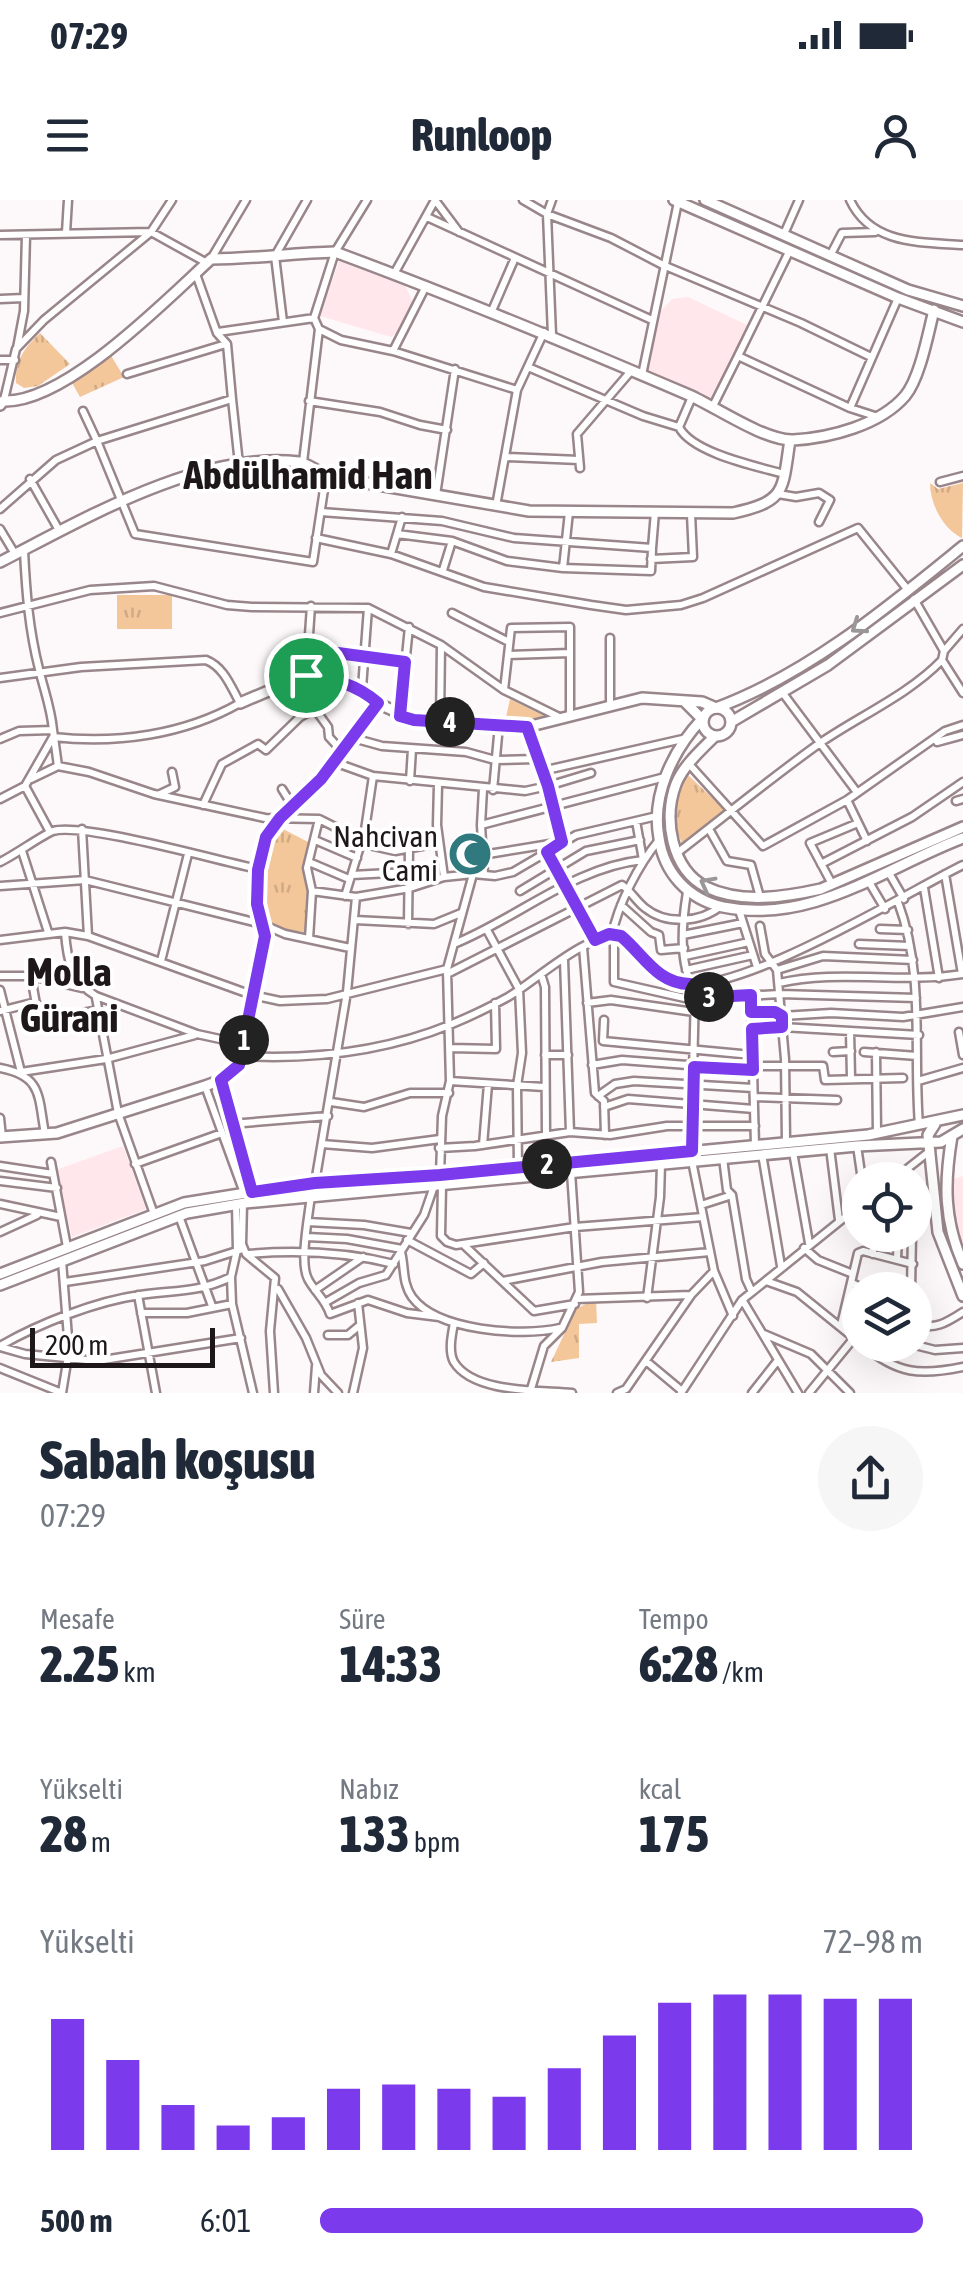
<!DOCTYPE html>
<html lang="tr">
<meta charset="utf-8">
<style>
:root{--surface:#fff;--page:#f6f6f7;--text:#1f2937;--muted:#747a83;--accent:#7c3aed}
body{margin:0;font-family:"Asap Condensed",sans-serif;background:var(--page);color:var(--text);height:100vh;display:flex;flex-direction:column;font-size:38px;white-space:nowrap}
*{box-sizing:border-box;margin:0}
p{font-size:32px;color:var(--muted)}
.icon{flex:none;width:55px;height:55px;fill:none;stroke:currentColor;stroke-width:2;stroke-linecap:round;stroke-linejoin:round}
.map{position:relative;height:1193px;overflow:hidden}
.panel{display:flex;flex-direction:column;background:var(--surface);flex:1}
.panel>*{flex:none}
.buttons{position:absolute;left:842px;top:962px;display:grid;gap:20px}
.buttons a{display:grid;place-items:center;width:90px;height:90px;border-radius:50%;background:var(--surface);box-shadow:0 10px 40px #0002;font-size:50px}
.scale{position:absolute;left:30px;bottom:25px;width:185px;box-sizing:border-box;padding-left:10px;border:5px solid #1e1719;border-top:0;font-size:28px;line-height:35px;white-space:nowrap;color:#1e1719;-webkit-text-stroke:8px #fff;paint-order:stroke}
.pin{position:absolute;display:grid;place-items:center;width:85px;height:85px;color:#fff;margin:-42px;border:5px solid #fff;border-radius:50%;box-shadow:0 2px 10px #0007}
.km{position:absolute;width:50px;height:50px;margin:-25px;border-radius:50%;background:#222;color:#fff;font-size:28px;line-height:50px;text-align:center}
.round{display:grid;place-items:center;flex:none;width:105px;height:105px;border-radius:52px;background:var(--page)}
.head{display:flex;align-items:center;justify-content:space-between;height:170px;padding:0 40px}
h1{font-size:55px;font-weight:800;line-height:75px}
.stats{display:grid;grid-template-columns:repeat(3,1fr);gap:15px;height:170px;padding:10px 40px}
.stats div{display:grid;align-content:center}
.stats b{font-size:50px;font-weight:800}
.stats small{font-size:28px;font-weight:400}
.stats p{font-size:28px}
.chart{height:280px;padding:20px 40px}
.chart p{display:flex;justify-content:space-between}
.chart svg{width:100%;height:180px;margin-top:10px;stroke:var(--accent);stroke-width:6}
ul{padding:0 40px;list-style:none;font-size:32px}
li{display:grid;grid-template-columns:160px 120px 1fr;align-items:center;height:75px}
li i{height:25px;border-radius:12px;background:var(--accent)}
.status{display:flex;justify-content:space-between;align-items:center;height:70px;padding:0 50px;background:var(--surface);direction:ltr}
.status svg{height:28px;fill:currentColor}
header{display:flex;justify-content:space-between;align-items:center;height:130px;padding:0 40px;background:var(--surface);font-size:45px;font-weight:800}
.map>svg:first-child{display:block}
.built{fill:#ffe7ec}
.park{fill:url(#park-tufts)}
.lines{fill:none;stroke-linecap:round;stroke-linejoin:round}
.minor-casing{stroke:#99868a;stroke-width:11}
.tertiary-casing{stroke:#99868a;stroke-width:14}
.secondary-casing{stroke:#99868a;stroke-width:14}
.minor{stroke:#fff;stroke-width:6}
.tertiary{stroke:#fff;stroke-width:9}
.secondary{stroke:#fff;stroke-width:9}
.oneway{stroke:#9a9798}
.route-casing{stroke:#fff;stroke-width:20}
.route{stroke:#7c3aed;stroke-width:12}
.labels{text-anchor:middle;stroke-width:8;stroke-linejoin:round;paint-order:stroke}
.poi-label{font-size:30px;fill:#1e1719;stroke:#fff;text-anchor:end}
.district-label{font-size:40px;font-weight:bold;fill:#1e1719;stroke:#fff}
</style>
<div class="status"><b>07:29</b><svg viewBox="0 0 49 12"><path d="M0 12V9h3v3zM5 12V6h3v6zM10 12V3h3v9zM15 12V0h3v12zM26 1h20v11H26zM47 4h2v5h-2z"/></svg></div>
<header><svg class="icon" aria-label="menu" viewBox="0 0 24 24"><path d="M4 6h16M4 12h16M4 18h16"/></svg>Runloop<svg class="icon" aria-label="person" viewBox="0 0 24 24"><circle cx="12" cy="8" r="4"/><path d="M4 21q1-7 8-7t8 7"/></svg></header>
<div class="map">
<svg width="963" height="1193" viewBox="0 0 963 1193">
<defs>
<pattern id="park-tufts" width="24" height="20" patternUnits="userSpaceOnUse" patternTransform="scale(2.5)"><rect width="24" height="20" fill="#f3c79a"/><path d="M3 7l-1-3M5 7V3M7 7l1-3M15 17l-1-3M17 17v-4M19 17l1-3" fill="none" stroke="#d0aa84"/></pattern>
</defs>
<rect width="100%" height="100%" fill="#fdf8f9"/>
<path class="built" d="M339 61 405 85 413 103 403 129 391 137 320 116Z
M688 97 749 126 711 198 648 170 661 111 672 99Z
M123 946 146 1009 72 1037 56 970Z
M963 976V1048L953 1010 954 979Z"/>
<path class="park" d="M40 133 70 164 38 186 24 188 16 183C15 161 24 148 40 133Z
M110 154 124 177 80 197 71 181Z
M930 283 938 289 963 283 962 338C943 329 930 304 930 283Z
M117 395H172V429H117Z
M510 499 544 516 542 519 528 523 505 522Z
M688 575 725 610 682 643C672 624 674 591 688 575Z
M277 626 310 643C303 675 311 701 310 733 298 731 281 730 271 723 250 709 265 643 277 626Z
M596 1099 597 1123 579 1124V1158L551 1162 576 1109Z"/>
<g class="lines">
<defs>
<path id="minor" d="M523 0 547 14 611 38 663 65 801 123 871 157
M850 0C871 45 920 42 963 45
M427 17 652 120
M66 33 68 0
M784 34 799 0
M0 35 151 32 207 63
M830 56 842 33 875 32
M211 59 246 0
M196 74 217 133 227 144 232 199
M394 74 435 0 459 32
M0 99 24 98
M491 113 514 60
M283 122 275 56 307 0
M319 129 341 140 393 151 517 190
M218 132 314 118
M552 135 547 14 552 0
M17 148 24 111 26 35
M393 151 425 88
M738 156 789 52
M0 160H15
M528 167 643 216 679 227C692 253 756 266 784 274
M127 174 226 144
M642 175 678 2
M4 200 16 149 44 120 151 32 172 0
M309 201 380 212 420 225 447 230
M713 206 738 156 850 208 878 217
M850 208 898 98
M679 227 692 197
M506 257 579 260
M303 262 319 129 314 118 335 52 367 0
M239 264 232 199 97 241 135 334 313 362 326 276
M580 268 577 234 631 171
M30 279 60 332
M940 282 963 276
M778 294 796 297 819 293 830 300 819 322
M436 295 455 169
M496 306 517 190 544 132
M0 309 56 260 97 241 83 211
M321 312 442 321 514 338 652 348 655 312
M402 317 397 334 452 341 507 361 563 368 651 371 652 349
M0 329 15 354
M316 338 391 354 484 387 591 405 626 410 681 405 703 398 858 328 908 390
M391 354 397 334
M651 359 693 357 691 314
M563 368 569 312
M443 370 452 341
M914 399 944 451 942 460 963 493
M0 413 90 390 154 386 227 405 252 407 368 408 441 445 504 490 561 518
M452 413 509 442
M610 438V506
M308 449 311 406
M944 451 963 429
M508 455 511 428 570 427V515
M306 475 308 449 405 462
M0 478 81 467 206 460C224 467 231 487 240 503 184 535 117 544 53 537L25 586 0 599
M362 488 368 408
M504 490 508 455 570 453
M782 492 856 591
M400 514 409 427
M440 521 441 445
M53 530 58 566 89 572 154 594 265 618 319 619 373 646 395 651 438 643
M353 538 382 546 466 552 495 560 536 559
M0 539 19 531 53 530C51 508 44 490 39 469 29 430 26 391 24 351
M937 542 963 535
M334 562 373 576 525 591 548 586 527 527
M689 564 763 646 847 600 945 531 963 525
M542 571 687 538
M31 579 58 566
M410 581 412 549
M438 585 437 625 444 677
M25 586 50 632
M282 589 292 605
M483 589 481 625 484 674
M493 590 499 525
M158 595 175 587 172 572
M847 600 867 641
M956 601 963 599
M203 605 222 564 258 544 266 550 300 517 315 509 328 527 329 537 341 550
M319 619 307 668 312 691 356 697 410 688 444 677 473 674 495 676 513 672 576 635 657 616
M481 625 665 577
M82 629 88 736
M709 629 727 661 751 665 760 697
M315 640 357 658
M22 651 48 732
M547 652 595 740
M677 653C725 616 771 578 820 543 861 515 908 495 942 460
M482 655 562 642 548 586 591 573
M0 662C13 656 44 634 53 631 83 622 219 661 258 669
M309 662 349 679
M821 664 912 617 963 582
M889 673 904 699
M945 674 962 774
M352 675 409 672
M869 682 885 709
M832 684 810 643 858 623
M0 686 85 680 262 724 285 734 350 748
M924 688 939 778
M520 691 586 651 640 640
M687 692C682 723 678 763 695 792L691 951
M345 696 365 630 373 576
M898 702C925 774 913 850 919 925
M621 705 651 732 659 735 661 750 684 748
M739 710 757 767
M355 720 434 724 461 713
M408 724 409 649
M760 726 765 754 777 770 785 859 786 942
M880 729 908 730
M487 730 519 789 522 853 517 886 518 967
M65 732 88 736 252 795 280 801 327 799 447 769 473 674
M612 735C618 704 639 664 659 640
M614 735V782L689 799 780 794 916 798
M683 735 743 723
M309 739 312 691
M0 740 65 732C67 760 71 781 96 796L197 834 243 844
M454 744C518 718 574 667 643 660L636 621
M859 744 910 746
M583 747 595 893 604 901 605 935
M685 756 749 742
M564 760 570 932
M161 761 188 654
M686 770 753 755
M777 770 823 756 913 760
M447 774 622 685C631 691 636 701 645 708 666 725 700 723 721 706
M541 774 545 787 546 934
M0 776H31L82 788
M31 776 39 821 99 810
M779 783C839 769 901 784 963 774
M0 790 21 872 106 859 195 835
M751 795 752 858
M96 798 118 913 154 1014
M587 803 611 800 694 812
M0 811 36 802
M751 811 775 812 782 816 831 813 903 817 963 807
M604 820 603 841 752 855
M752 829 782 827 919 835
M850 831 851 878
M959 832 963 855
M450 848 496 849 495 803
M833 852 851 851
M864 852 917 856
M876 852 877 933
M545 855H568
M240 856C313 860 384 852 452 824 471 816 490 807 508 797 537 780 587 732 621 736 638 750 650 772 672 782 727 804 909 691 963 665
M592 865 622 860 753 870
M753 866H823L825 880 903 878
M0 868C43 876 38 897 45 934
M753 871 755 945
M221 880 252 992
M450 881 544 887
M918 881 963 868
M205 886 244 993
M598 896 615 884 634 881 753 888
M754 897 837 900
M331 902 364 907 410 893H449
M604 907 628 899 754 909
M0 918 2 937
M231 924 328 916
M322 944 372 948 440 939
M483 945 488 884
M857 946 862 980
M439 948 475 946 570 932 610 935 667 926H755
M830 948 839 1020
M793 952 809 1043
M762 954 781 1066
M723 958 727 990 732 995 746 1079 752 1092
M692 961 714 1071 733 1116
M51 962 67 1047
M135 964 222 933
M0 966 53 974
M440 975 442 916 450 881 447 770
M893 980 931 950
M0 981 57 988
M315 983 347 792 356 697
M442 985 441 1036 447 1042 456 1045 575 1027 703 1017
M311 995C309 1015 299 1062 308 1079 314 1091 326 1100 330 1114L368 1100 407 1113 439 1117
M243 1003 242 1044 246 1054 275 1078 270 1131 274 1193
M0 1004 61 1017
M236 1004 237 1050 231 1077 232 1104 253 1193
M701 1005 732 995
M179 1016 212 1106
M308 1022 364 1025 411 1033
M0 1032 37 1015
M307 1037 347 1039 402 1049
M407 1040 471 1074 484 1063
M465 1046 534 1111 575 1104
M804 1048 818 1060 853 1074
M401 1052C405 1067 402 1083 412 1097 437 1131 521 1137 560 1128
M248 1054C296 1050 346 1052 394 1064
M873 1054 874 1035
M897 1059 898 1035
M62 1061 69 1150 62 1193
M503 1081 602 1062 710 1052
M766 1081 797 1092 860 1143
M65 1082 205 1061 240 1050
M852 1083 866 1090
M278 1089 306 1138 321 1175 338 1193
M315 1090 363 1057
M911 1090 912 1035
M138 1095 156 1193
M647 1098 660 997 661 964
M576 1099 691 1095
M743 1101 798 1193
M326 1102 359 1083 386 1075 424 1015 434 986
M141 1113H187L232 1104
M454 1123C452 1134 448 1151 454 1162 473 1193 538 1190 572 1193
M915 1124C935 1130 946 1123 963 1112
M841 1125 858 1053 863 1051 913 1064
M764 1134 811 1154 850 1193
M328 1135H348L360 1125
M863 1145C897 1174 920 1176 963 1167
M915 1145 935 1150 963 1148
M0 1146C38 1124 96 1101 140 1095 174 1090 198 1093 231 1077
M0 1147 25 1154 97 1161 241 1138
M646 1161 682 1191
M0 1168 62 1193
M531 1189 544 1146 562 1128 579 1092 571 972
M314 1193 316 1166
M353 1193 363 1148 358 1103
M617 1193 626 1189 691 1095 714 1071
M681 1193 742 1100 860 1005
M752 1193 778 1160
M809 1193 854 1138"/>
<path id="tertiary" d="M0 205 3 201C65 204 166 100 211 59 253 59 293 53 335 52 454 96 572 145 689 195 716 207 765 241 793 240 830 238 880 225 905 196 920 178 928 134 934 110
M0 362C86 318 199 251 299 262 308 264 318 271 326 276L529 311 733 313C787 301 782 291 790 240
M684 501 702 519
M240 503 306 475 329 478 362 488 377 503 414 520 527 527 642 498 702 502 716 508
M0 937 57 933 205 886 224 879 239 865 265 736 257 704 258 669 266 637 280 617 321 579 377 503"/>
<path id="secondary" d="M674 0 898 98 963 122
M705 0 908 90 963 106
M703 522a14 14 0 1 1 28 0a14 14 0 1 1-28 0Z
M716 508C808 474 888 407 963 346
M702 519C673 550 651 595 659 638 664 673 688 699 723 707 812 725 884 668 963 638
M731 522 828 465 963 365
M715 536C701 550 683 566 676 584 663 618 671 669 706 687 741 704 785 697 821 689L963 627
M935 924 928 935 938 1032 963 1096
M952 936C944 984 944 1020 963 1064
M0 1074 184 1003 252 992 315 983 440 975 868 935 963 915
M0 1085 187 1013 245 1003 857 946 941 942 963 929"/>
</defs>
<use href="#minor" class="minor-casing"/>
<use href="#tertiary" class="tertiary-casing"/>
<use href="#secondary" class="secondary-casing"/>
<use href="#minor" class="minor"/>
<use href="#tertiary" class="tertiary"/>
<use href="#secondary" class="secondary"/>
</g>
<defs><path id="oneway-chevron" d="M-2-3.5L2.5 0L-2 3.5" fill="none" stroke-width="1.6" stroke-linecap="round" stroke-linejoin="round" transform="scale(2.5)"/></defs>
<g class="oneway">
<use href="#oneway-chevron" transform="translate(858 427) rotate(145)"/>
<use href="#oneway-chevron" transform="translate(707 684) rotate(-152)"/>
</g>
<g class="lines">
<defs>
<path id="route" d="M308 449 405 462 400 516 414 520 527 527 548 586 562 642 547 652 595 740 609 734 621 736C643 754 657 784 690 784L695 798 751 795V812H775L782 816V827L752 829 753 870 694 867 692 951 440 975 315 983 252 992 221 880 239 865 265 736 257 704 258 670 266 637 280 618 321 579 378 503C356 484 334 479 306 475Z"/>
</defs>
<use href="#route" class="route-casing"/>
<use href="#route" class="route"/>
</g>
<defs>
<symbol id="mosque-disc" viewBox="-11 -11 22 22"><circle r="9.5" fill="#30797f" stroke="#fff"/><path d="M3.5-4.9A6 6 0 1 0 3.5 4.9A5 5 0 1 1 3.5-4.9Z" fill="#fff"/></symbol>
</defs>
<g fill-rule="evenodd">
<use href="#mosque-disc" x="445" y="629" width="50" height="50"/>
</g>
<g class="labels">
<g class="poi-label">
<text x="438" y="647">Nahcivan<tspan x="438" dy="34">Cami</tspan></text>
</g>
<g class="district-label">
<text x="308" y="289">Abdülhamid Han</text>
<text x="69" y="786">Molla<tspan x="69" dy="46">Gürani</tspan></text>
</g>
</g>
</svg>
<div class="buttons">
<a><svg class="icon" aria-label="locate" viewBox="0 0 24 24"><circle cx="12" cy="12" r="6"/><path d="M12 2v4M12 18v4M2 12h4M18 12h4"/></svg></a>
<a><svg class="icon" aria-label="layers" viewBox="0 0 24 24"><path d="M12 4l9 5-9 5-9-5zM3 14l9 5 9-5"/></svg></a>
</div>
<div class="scale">200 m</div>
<div class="pin" style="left:306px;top:475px;background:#1e9e55"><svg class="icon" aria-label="arrive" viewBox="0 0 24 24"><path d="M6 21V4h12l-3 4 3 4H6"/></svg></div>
<b class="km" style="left:244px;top:840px">1</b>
<b class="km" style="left:547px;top:964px">2</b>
<b class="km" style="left:709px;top:797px">3</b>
<b class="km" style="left:450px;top:522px">4</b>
</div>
<section class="panel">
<div class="head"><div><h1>Sabah koşusu</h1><p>07:29</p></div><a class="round"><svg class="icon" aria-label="share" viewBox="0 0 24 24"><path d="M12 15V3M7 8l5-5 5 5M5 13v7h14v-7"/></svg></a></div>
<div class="stats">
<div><p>Mesafe</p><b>2.25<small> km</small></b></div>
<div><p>Süre</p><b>14:33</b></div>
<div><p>Tempo</p><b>6:28<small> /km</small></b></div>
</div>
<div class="stats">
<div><p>Yükselti</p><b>28<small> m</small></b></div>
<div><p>Nabız</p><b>133<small> bpm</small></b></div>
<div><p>kcal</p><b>175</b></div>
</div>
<div class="chart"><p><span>Yükselti</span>72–98 m</p>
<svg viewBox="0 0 160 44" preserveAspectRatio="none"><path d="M5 44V12M15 44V22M25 44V33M35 44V38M45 44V36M55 44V29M65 44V28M75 44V29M85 44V31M95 44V24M105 44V16M115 44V8M125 44V6M135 44V6M145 44V7M155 44V7"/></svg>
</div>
<ul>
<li><b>500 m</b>6:01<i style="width:100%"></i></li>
</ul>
</section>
